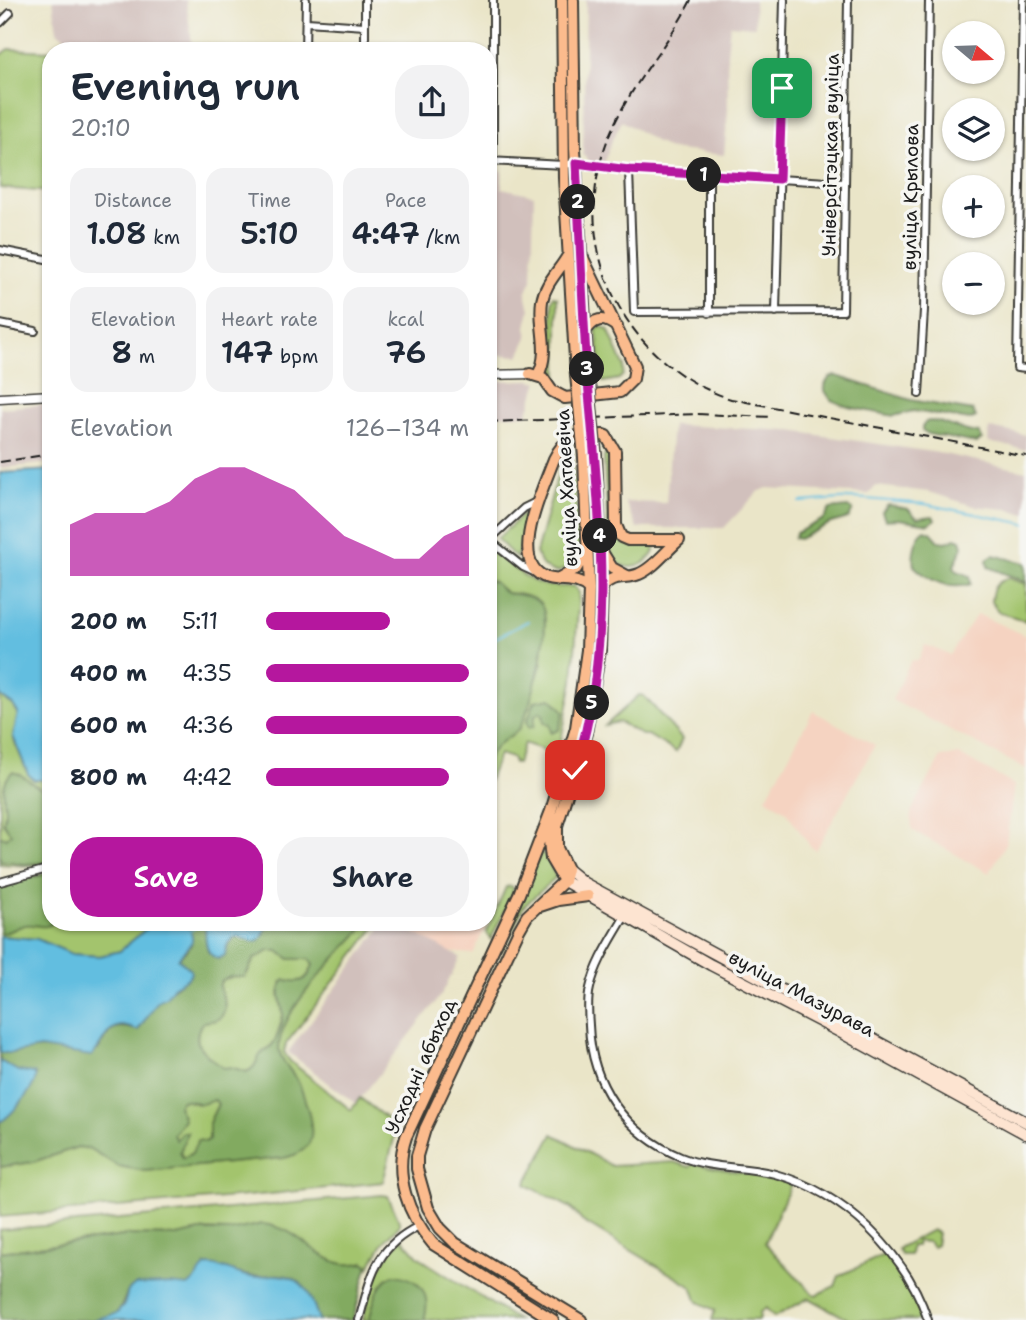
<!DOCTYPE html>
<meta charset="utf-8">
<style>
:root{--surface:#fff;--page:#f2f2f3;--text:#1f2937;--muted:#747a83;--accent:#b5179e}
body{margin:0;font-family:"Shantell Sans",sans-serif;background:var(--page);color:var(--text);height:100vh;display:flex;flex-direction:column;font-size:26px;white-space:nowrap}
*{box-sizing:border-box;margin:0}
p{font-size:23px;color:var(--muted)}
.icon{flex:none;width:38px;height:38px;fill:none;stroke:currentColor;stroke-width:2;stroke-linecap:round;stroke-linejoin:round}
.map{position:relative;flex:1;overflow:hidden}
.side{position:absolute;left:42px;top:42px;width:455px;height:889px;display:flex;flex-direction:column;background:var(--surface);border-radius:28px;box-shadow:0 2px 5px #0004}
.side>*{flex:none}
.needle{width:46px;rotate:109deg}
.fabs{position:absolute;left:942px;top:21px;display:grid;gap:14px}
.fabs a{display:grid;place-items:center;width:63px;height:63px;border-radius:50%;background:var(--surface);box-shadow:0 2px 5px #0004;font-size:35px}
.pin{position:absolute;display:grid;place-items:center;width:60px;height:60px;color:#fff;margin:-30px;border-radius:14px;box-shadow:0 4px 10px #0006}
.km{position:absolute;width:35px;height:35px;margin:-18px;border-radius:50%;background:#222;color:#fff;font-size:19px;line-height:35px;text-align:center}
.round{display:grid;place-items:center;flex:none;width:74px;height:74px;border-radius:28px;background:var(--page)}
.head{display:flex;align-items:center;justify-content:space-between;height:119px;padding:0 28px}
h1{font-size:38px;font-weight:600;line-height:52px}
.metrics{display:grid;grid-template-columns:repeat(3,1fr);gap:10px;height:119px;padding:7px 28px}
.metrics div{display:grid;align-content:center;border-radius:18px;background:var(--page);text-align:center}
.metrics b{font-size:30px;font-weight:600}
.metrics small{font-size:19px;font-weight:400}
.metrics p{font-size:19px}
.chart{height:196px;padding:14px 28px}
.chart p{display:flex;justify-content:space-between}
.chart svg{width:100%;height:126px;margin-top:7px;fill:var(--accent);opacity:.7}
.primary-button{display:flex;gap:14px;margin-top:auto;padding:14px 28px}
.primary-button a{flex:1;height:80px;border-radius:28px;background:var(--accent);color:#fff;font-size:28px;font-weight:600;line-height:80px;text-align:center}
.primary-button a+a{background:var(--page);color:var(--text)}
ul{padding:0 28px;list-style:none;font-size:23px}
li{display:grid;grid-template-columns:112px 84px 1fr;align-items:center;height:52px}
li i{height:18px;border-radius:9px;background:var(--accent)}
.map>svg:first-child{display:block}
.built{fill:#f5d3c1}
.industrial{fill:#d1c0bc}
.green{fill:#a3c46d;stroke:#607044;stroke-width:2}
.forest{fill:#82aa60;stroke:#4f633e;stroke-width:2;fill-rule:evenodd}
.water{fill:#62bee0;stroke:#3f6d7e;stroke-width:2}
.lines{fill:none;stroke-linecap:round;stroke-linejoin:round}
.stream{stroke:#62bee0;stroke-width:2}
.minor-casing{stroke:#3b3a36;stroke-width:10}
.tertiary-casing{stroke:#3b3a36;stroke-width:11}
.secondary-casing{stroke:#3b3a36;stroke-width:13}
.primary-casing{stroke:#3b3a36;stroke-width:14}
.minor{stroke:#fff;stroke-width:6}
.tertiary{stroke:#fff;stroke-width:8}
.secondary{stroke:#fde4d1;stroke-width:10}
.primary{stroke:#fbbb8d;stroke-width:10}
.rail{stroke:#1c1c1c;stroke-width:2;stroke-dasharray:10 5;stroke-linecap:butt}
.primary-bridge-casing{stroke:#3b3a36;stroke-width:14;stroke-linecap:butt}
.primary-bridge{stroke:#fbbb8d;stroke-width:10}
.route-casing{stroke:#fff;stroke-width:14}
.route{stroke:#b5179e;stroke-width:9}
.labels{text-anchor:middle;stroke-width:7;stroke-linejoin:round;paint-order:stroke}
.street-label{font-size:19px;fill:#1c1c1c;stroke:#f6f6f2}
</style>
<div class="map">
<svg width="1026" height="1320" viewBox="0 0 1026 1320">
<rect width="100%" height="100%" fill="#f6f6f2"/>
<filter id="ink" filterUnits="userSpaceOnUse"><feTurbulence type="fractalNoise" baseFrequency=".0143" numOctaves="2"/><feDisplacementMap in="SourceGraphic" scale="14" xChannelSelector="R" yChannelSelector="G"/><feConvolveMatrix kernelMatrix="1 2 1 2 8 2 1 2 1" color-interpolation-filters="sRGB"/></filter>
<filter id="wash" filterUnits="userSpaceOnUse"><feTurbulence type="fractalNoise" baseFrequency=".00686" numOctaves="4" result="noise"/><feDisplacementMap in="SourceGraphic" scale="28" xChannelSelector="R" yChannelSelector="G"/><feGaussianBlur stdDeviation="1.57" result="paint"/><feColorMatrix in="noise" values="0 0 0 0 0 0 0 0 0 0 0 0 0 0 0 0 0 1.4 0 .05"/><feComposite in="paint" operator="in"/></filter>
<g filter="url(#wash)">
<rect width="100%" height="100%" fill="#eae5c8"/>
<path class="built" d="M977 614 1026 636V769L892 700 911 660 918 661 925 645 950 655Z
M813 711 875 745 816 850 810 846 786 811 766 798Z
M960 755 1014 785 1006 844 989 873 912 830 911 812 941 757Z
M419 922H488L473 954 448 952 414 937Z"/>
<path class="industrial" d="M53 0H186L193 51 82 50 57 31Z
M586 0H754L755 27 730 25 727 53 728 110 724 155 668 149 622 121 612 140 604 164 591 163 583 155Z
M488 169 502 170V188L534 195 532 280 526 292 530 310 526 327 528 337 519 356 488 354Z
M530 380 538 382 527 415H488V381Z
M51 404V463L0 468V408Z
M672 425 791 431 939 453 1026 471V514L1007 509 974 506 929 492 876 486 869 494 767 488 758 492 724 528H637L625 502 666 503Z
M989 428 1026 435V450L988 442Z
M385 922H393L460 957 442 994 356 1104 288 1052Z"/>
<path class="green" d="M9 49 51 51V192L0 188V56Z
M554 296 558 297V383L553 369 552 302Z
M600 326 608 329 624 366 623 375 619 379 603 382 596 329Z
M572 451 580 549C577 562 568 570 555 572L543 567 536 553 561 463 567 453Z
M608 451H610L615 535 656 545C652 568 616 580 608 545L604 457Z
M523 514 530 515 516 558 497 539Z
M490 548 499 550 510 559V564C532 585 545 588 574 586L579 593 573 681 559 750 552 753 524 743 517 764 514 763 512 758 499 754 488 783V759L496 746 519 728 538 675 542 662 544 616 537 601 518 594 506 593 488 580V549Z
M1008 578 1026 584V621L999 612 991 602C992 588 995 583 1008 578Z
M639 695 644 696 682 739 676 752 648 735H642L619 722 606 725Z
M0 696 13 705 18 713 14 740 28 774 34 780H51V865L30 866 0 864Z
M540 852 546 855 556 877 524 906 501 952 535 857Z
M51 872V922H154L120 951 100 956 72 954 37 939 0 936V883Z
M512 886 514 890 491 939 486 932 506 887Z
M369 922H379L286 1044 284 1052 290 1061 351 1110 360 1098 395 1125 396 1131 383 1182 271 1194 0 1217V1167L33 1162 78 1147 90 1149 118 1166 145 1171 284 1158C314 1151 314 1135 307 1110 304 1100 302 1089 297 1080 291 1070 279 1059 279 1047 281 1006 342 951 369 922Z
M269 951H278L290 959H309L313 965C310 974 306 980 297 983L289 981 282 982 279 993 283 1015 277 1036 273 1044 262 1053 255 1067 246 1072 234 1068H223C207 1055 188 1045 202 1023 207 1020 214 1022 218 1019 230 1012 223 996 219 987L221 981C229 975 238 979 247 974L254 959Z
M185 1100 197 1104 215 1100 218 1104 209 1123V1139L206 1142 198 1140 192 1153 183 1158 180 1152 187 1133 176 1140 173 1135 184 1119 178 1106 182 1101Z
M553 1134 612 1166 674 1162 690 1167 693 1163C725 1172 759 1172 791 1184L765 1243 812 1293 816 1295 835 1286 839 1276 885 1254 910 1291 923 1320H849L809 1298 774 1317 766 1308 759 1313 760 1318 757 1320H712L715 1310 698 1302 692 1287 582 1221 571 1208 527 1185 526 1183Z
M382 1195 388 1196 399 1221V1226L383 1243 369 1268 364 1262 350 1266 337 1263 263 1224 229 1231 206 1230 177 1236 131 1235 0 1252V1230Z
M932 1230 938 1233 936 1245 932 1247 928 1242 917 1241 916 1246H911L910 1255H901L898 1249 900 1247Z
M402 1238 418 1256 427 1263 517 1320H363C372 1286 376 1264 402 1238Z"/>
<path class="forest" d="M837 376 911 400 973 411 976 417 970 420 913 411 894 416 848 407 831 400 825 391C824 383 828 376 837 376Z
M930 421C948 422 961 432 979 433L982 439 976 443 928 434 922 430V427L926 422Z
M888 505 908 509 917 518 933 516 935 520 929 524 899 519 885 520 882 512Z
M848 507 853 510 849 518 831 523 799 539 794 538 796 533 824 519 830 509Z
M925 530 931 532 939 541 946 542 956 538 961 540 963 546 954 566 957 571 970 576 971 584C951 591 929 581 914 566 912 555 915 536 925 530Z
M993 555 1026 563V582L988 567 987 559Z
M488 580 494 582 506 593C517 595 532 594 541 605 554 622 531 711 519 729 514 735 507 737 502 742 496 746 492 752 488 759Z
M551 698 564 711 559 730 551 733 550 725 544 722 543 714 540 712 535 715 534 726 529 728 527 722 535 701Z
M12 772C27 774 35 790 51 792V862L24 864 0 860V835L6 838 11 834 3 823C4 819 5 815 5 810 4 795 0 785 12 772Z
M51 873V922H55C43 932 34 921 22 926 13 929 10 933 0 933V885Z
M187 922H205L208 952 218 959 225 955C230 931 243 936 264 934L267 922H369C343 951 281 1007 279 1047 279 1060 291 1070 297 1080 302 1089 305 1100 308 1110 315 1137 314 1151 284 1158L145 1171 118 1166 90 1149 78 1147 33 1162 0 1167V1122C12 1115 34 1089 36 1075L18 1071 0 1061V1053H13L40 1048 98 1050C111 1028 112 1023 138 1030 145 1021 150 1008 158 1001 169 992 178 983 190 976V969L178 959 191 945V932ZM269 951H278L290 959H309L313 965C308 982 301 983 285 980 274 991 284 1004 283 1017 281 1028 277 1041 269 1048 265 1051 262 1052 260 1055 255 1063 256 1068 246 1072L231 1067 223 1068C207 1055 188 1045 202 1023 207 1020 214 1022 218 1019 230 1012 223 996 219 987L221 981 230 977H245L254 959ZM185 1100 202 1104 215 1100 218 1104 209 1123V1139L206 1142 198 1140 192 1153 183 1158 180 1152 187 1133 182 1132 176 1140 173 1135 184 1119 178 1106 181 1101Z
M263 1224C297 1228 306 1250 336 1262 350 1268 357 1261 368 1264L353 1320H319C311 1296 303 1272 272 1275 264 1275 257 1278 249 1276 234 1273 222 1267 206 1265L197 1279 188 1286 135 1285 128 1291 119 1311 112 1316 93 1320H0V1252L131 1235 177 1236 200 1231H229Z
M393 1275C420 1277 432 1294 424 1320H369C373 1305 377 1282 393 1275Z"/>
<path class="water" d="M51 470V780H34L28 774 13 736 18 713 13 705 0 696V473Z
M154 922H187C199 949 188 941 178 959L190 969 191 973 188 978 174 986 167 996 158 1001 138 1030C132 1030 129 1026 123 1026 105 1025 103 1048 91 1056L40 1048 13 1053H0V936L37 939 72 954 100 956 120 951Z
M205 922H267L264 934 259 941C249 944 243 935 234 937L227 945 225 955 218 959C203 954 206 936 205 922Z
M0 1061 18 1071 34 1073 36 1078C33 1090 10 1117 0 1122Z
M209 1265C224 1266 236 1274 251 1277 259 1278 265 1275 273 1275 304 1274 311 1295 319 1320H93L117 1313 124 1305 128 1291 135 1285 169 1284 188 1286 196 1279 204 1267Z"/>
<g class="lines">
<path class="stream" d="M800 502 854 498 925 504 1026 524
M488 642 528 621
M190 931 204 922"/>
</g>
</g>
<g filter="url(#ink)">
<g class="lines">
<defs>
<path id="minor" d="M1023 0 1017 368 1026 369
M307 22 365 26
M0 23 10 13
M305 51 306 0
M365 51V0
M488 161 564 165 576 163 629 170 844 183
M493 161V0
M629 170 634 312 843 311 848 0
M709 175V313
M0 250 51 260
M776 312 784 0
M0 324 35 331
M919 394 924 310 929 0
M489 540 523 567 536 573
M488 541 524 508 538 501
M0 882 51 868
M625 916C612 939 596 962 590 988 587 1000 588 1013 589 1025 591 1085 626 1134 681 1157 711 1169 744 1166 775 1174 845 1193 906 1253 928 1320
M359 1320C371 1277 375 1247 419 1226"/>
<path id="tertiary" d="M488 375 530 374
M0 398 51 395"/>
<path id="secondary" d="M567 869 584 883 1026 1122
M564 881 711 965 838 1031 1026 1134"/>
<path id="primary" d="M562 0 564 178 576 375
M573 0 575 149 588 374
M584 333C594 318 603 316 617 327
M530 374 543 378 552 391 565 398 620 392 633 379 635 366 582 256
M538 375C551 351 538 326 542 301 545 284 558 272 567 257
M602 552 612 568 627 576
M559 579 576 569 587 552
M602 587C613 573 625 580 639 574 654 568 667 550 679 540
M589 589C577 577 562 582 548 578 505 566 544 486 554 459 566 434 578 437 603 435L606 436 615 451 616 525 621 537 628 540H679
M551 811 519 894 406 1137C393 1175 408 1215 433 1244L553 1320
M564 881 527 916 519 930 425 1129 417 1156V1169L428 1208 440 1228 455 1243 581 1320
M564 881 567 869 557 848V826L586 733 600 650 602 587 596 456
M564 881 551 859 548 832 551 811 576 728 587 650 589 589 584 457
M540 906 558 900 588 896"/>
</defs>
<use href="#minor" class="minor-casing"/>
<use href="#tertiary" class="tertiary-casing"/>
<use href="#secondary" class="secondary-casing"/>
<use href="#primary" class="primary-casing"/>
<use href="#minor" class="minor"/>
<use href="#tertiary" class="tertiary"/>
<use href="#secondary" class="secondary"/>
<use href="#primary" class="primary"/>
<path class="rail" d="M691 0C669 44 633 82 613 127 563 235 617 361 731 399L1026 456
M488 422 698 414 771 417
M0 462 51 454"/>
<defs>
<path id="primary-bridge" d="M588 374 596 456
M576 375 584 457"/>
</defs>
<use href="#primary-bridge" class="primary-bridge-casing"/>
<use href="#primary-bridge" class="primary-bridge"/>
</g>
</g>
<g class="lines" filter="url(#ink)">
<defs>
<path id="route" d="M575 770C617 640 598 503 587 370 582 301 580 232 576 163L629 170 779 179 782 88"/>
</defs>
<use href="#route" class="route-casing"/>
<use href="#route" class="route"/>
</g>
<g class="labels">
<g class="street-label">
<text transform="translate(830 155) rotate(-89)" y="7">Універсітэцкая вуліца</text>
<text transform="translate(910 197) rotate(-89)" y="7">вуліца Крылова</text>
<text transform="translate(566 488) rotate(-93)" y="7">вуліца Хатаевіча</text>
<text transform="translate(802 993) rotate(28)" y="7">вуліца Мазурава</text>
<text transform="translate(420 1066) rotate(-66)" y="7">Усходні абыход</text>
</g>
</g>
</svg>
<div class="fabs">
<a><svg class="needle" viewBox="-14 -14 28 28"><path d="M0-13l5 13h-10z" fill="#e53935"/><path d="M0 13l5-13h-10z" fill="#747a83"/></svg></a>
<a><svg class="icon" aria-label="layers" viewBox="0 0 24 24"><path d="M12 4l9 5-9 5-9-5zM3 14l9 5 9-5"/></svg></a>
<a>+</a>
<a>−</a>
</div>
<div class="pin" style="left:782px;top:88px;background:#1e9e55"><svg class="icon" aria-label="arrive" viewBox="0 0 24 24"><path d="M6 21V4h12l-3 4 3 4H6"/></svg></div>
<div class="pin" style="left:575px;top:770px;background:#d93025"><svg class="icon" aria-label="check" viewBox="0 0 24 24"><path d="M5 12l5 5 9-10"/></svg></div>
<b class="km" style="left:704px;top:175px">1</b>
<b class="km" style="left:578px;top:202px">2</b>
<b class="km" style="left:587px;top:369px">3</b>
<b class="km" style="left:600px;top:536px">4</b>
<b class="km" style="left:592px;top:703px">5</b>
<section class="side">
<div class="head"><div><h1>Evening run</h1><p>20:10</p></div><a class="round"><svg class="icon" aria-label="share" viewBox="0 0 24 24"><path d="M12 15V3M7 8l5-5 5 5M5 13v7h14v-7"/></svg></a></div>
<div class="metrics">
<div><p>Distance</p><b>1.08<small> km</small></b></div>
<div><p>Time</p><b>5:10</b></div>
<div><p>Pace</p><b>4:47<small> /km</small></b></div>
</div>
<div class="metrics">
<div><p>Elevation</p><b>8<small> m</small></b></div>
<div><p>Heart rate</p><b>147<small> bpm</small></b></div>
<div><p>kcal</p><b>76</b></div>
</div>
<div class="chart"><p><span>Elevation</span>126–134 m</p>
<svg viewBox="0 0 160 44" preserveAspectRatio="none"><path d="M0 44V26L10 22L20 22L30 22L40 18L50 10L60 6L70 6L80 10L90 14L100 22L110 30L120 34L130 38L140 38L150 30L160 26V44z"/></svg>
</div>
<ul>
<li><b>200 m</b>5:11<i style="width:61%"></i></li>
<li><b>400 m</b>4:35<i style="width:100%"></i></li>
<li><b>600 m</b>4:36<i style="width:99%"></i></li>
<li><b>800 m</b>4:42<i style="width:90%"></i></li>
</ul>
<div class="primary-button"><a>Save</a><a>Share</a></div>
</section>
</div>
